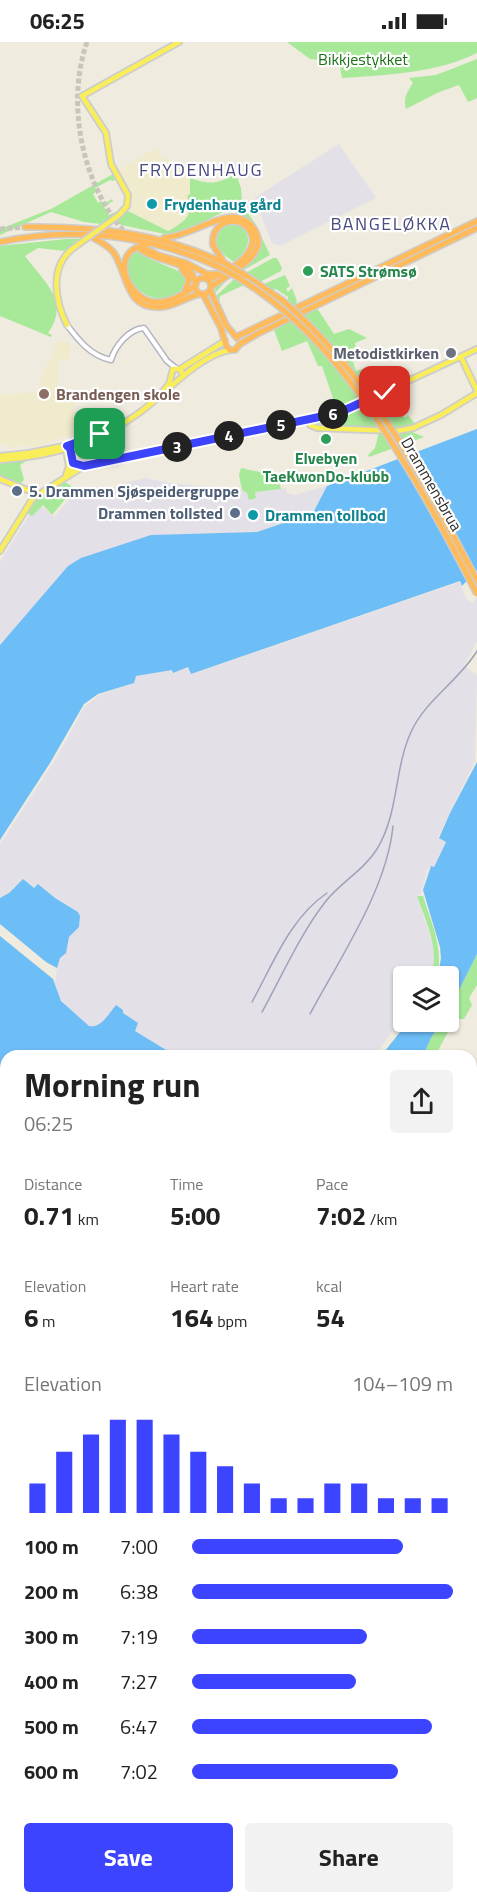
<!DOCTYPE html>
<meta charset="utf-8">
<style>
:root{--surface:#fff;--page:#f2f2f2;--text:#222;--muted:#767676;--accent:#3d44ff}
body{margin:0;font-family:"Titillium Web",sans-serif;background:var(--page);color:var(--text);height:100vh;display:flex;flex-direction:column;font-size:22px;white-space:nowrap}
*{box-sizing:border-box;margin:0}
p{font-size:20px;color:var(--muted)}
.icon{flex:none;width:33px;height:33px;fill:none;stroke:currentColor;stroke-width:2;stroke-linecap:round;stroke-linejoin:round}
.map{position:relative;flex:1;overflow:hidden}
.panel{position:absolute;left:0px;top:1008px;width:477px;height:854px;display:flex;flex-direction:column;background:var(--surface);border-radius:18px 18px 0 0;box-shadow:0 2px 4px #0004}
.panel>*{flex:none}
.tools{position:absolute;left:393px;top:924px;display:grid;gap:12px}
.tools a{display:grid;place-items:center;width:66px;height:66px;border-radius:6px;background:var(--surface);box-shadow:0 2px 4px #0004;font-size:30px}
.pin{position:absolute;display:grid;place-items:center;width:51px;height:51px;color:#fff;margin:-26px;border-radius:12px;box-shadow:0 3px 9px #0006}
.km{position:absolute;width:30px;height:30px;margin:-15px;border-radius:50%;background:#222;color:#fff;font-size:16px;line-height:30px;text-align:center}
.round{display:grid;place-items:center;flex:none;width:63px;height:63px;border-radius:6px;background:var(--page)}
.headline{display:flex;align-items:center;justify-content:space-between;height:102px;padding:0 24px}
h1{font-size:33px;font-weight:700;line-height:45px}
.figures{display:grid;grid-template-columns:repeat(3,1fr);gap:9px;height:102px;padding:6px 24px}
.figures div{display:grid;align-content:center}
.figures b{font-size:26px;font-weight:700}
.figures small{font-size:16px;font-weight:400}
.figures p{font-size:16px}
.chart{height:168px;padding:12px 24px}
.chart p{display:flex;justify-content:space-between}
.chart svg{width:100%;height:108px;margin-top:6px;stroke:var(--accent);stroke-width:6}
.button{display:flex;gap:12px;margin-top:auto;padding:12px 24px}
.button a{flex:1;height:69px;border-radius:6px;background:var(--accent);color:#fff;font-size:24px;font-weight:700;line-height:69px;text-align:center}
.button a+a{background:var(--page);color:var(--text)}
ul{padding:0 24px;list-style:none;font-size:20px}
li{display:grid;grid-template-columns:96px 72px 1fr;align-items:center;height:45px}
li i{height:15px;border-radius:8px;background:var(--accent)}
.status{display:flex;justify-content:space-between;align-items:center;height:42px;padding:0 30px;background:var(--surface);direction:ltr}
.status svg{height:16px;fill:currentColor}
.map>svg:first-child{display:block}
.industrial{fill:#e3e0e8}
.education{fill:#f1ebce}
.medical{fill:#f6dfdd}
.green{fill:#a8e999}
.water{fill:#6dbdf7}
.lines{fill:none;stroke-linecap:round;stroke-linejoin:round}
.stream{stroke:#6dbdf7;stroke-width:1.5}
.highway-tunnel{stroke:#c8c5bb;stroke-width:5;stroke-dasharray:5 2.5;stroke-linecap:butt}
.minor-casing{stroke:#b3b3c1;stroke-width:7}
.major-casing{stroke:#cdcdcd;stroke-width:8}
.highway-casing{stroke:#cdcdcd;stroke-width:8}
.minor{stroke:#fff;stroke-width:4}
.major{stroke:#faed5a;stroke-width:4.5}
.highway{stroke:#ffbb5b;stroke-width:5}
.rail{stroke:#a1a1b9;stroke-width:1.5}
.major-bridge-casing{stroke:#cdcdcd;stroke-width:8;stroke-linecap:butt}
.highway-bridge-casing{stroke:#cdcdcd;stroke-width:8;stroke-linecap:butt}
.major-bridge{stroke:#faed5a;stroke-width:4.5}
.highway-bridge{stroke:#ffbb5b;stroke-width:5}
.route-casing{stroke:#fff;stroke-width:12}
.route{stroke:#3d44ff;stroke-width:8}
.culture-dot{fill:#0f9aa8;stroke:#fff;stroke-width:2}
.leisure-dot{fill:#2e9e5b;stroke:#fff;stroke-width:2}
.worship-dot{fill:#6b7280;stroke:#fff;stroke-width:2}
.education-dot{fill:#8d6e63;stroke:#fff;stroke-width:2}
.service-dot{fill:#5c6f8a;stroke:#fff;stroke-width:2}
.labels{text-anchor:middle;stroke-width:4.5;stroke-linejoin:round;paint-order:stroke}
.park-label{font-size:16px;fill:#1b7216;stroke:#fff}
.culture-label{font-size:16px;font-weight:bold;fill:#0d838f;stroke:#fff;text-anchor:start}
.leisure-label{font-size:16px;font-weight:bold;fill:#27864d;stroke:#fff;text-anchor:start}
.worship-label{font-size:16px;font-weight:bold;fill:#5b616d;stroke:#fff;text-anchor:end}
.education-label{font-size:16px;font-weight:bold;fill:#785e54;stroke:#fff;text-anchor:start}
.street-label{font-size:16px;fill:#2d2d2d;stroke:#fff}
.service-label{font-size:16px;font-weight:bold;fill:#4e5e75;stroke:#fff;text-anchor:start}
.neighbourhood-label{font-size:18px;letter-spacing:1.5px;fill:#4a4b82;stroke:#fff}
</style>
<div class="status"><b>06:25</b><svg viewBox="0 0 49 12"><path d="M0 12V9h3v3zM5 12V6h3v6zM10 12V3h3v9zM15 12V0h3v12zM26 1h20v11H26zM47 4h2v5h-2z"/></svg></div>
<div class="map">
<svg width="477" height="1861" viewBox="0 0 477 1861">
<rect width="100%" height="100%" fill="#efebdf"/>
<path class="industrial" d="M339 102 376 156 280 204 272 201 254 156Z
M145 436 169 441 242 448 247 451 285 446 287 451 294 453 327 444 313 471 257 490 157 493 68 524 0 603V520L37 460 54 475 71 455H92L125 441Z
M460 540 466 557 473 561 477 554V599L464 624 477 633 475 719 438 795 446 799 433 825 428 826 421 852 417 854 434 906 435 921 431 934H404L403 974 381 1005 372 1014H176L134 989 99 983 94 985 89 984 68 967 58 953 55 940 57 926 60 916 66 911 69 896 79 885 80 874 78 870 55 856 38 842 34 846 15 844 9 851 0 856V802L58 713 84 665 99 653 134 641 135 634 173 628 174 631 188 625 192 632Z
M477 1593V1861H340L339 1856H471V1596Z"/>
<path class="education" d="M157 105 162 115 179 123 190 136V152L187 154 191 163 190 172 182 181 168 189H156L142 176 128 169 131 161 117 129Z
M58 299 71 301 69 319H58V343L59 348H76L73 392 36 405 19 403 17 405 11 406 0 401V353L40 350 41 335Z"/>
<path class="medical" d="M477 1019V1228L471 1229V1022Z"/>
<path class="green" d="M287 0H477V11C437 31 386 33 342 36L339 20 310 17Z
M477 17V56L468 60 459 43 437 51 406 67C403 56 407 50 413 41L409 36 436 33Z
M113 132 116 137 113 139 110 138 95 146 96 150 93 152 98 161 101 159 104 162 112 157 113 159 104 165 109 173 122 167 101 182 84 180 51 170 0 193V187L51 167Z
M236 132 241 146 242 161 178 192H165L121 183 116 177 128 169 168 189C184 180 195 174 187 154L190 152V136C210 143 217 142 236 132Z
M244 166 255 181 270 213 228 237 216 250 214 248 216 245C235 231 277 210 253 181 248 175 240 172 233 173Z
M231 182 241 184C255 197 246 210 234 220 221 211 210 204 219 187Z
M66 197H79L65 209 38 206 25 214C43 239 71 259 48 291L52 293 51 295 0 274V204Z
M136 209 150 217 181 230 187 239C168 282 104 237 136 209Z
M273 216H277L282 226 281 229 260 240 257 237 220 254 219 260 214 256 233 238Z
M285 233 290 244 286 247 288 250 292 246 297 259 295 264 287 267 288 255 276 247 272 248 264 242Z
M317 266 334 292 349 287 367 296 355 301 356 305 349 308 356 329 369 325 380 350 337 368 322 324H318L307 299 282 309 274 288Z
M383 353 402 367 399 370 405 376 408 373 416 383 396 387 315 382V378L340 373Z
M410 389 424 395 369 415 368 413 375 406 379 390Z
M28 418 20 423 24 438 20 442 0 434V419Z
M241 426C255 430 279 430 281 447L255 450 256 456 249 458 247 451 242 448 239 433Z
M65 440 77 448 73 453 68 454 52 473 43 463 32 474 26 470C36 456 50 448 65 440Z
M417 854H423C431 880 444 907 437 934H431C440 907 426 880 417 854Z
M477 912V943L469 956 472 963 464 977H455L435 1014H423L431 996 441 980H448L449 968Z"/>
<path class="water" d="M477 387V528L462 544 460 539 191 632 188 625 173 631 172 628 136 634 134 641 98 652 84 662 50 721 0 798V603L68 524 81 516 151 493 257 490 313 471 327 444Z
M477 720V912L449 968 448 934H438L441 916 440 905 423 848 431 824 434 825 446 800 439 796 450 771Z
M23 837 34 846 38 842 55 856 78 870 80 874 79 885 69 895 66 911 60 916 57 926 46 920 0 882V856L9 851Z
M0 894 53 937 61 959 89 984C101 987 109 971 116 963L123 968V971L138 981 135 989 176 1014H6V1856H339L340 1861H0Z
M408 980H441L431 996 423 1014H381Z
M471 1324 477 1326V1585L471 1588Z"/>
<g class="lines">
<path class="stream" d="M471 1846 477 1849"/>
<path class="highway-tunnel" d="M87 0C68 55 79 123 110 171 118 184 129 195 140 207
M0 187 25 185"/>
<defs>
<path id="minor" d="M67 283C79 299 91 314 111 318 115 304 129 287 144 286L167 319 176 326"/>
<path id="major" d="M119 173 127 164 128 153 111 122 106 91 82 54 179 0
M67 283C55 259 49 226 72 207
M461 315 477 349
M180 327 225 299
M163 349 169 342 173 327H180L183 334
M308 377 310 383 317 386 397 389 413 386 441 373 477 351
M69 405 73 421 71 431
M0 414 29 411 74 402
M0 418C50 415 98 401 139 371 164 353 199 313 230 308
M66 433 69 424 66 407
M0 437 30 449 35 453
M0 509 33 456 84 424 341 370 477 307"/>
<path id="highway" d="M25 185C96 184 162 191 226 222
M88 193C97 198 107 202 114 211 128 232 125 269 162 265 176 264 187 254 201 252
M164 196C187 194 205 180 226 176 236 174 246 177 252 184 275 213 227 232 211 245
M0 200C74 184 150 193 219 225
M150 201C143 203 134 205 129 211 115 230 136 260 156 260 169 261 185 252 195 244
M144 206 158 213 186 221 207 232H218
M141 208C156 218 177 219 189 228 193 231 194 237 196 242
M182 227 189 237 185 250
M245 233 282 258
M195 244a8 8 0 1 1 16 0a8 8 0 1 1-16 0Z
M207 237C229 232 273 203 242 181 225 175 211 186 213 203L223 219
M210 248 226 283 237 296
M203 252 221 286 226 304 230 308H235L240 302 257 292 477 186
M236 295 477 179
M473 531 477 540"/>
</defs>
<use href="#minor" class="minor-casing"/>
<use href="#major" class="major-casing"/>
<use href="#highway" class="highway-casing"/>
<use href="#minor" class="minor"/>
<use href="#major" class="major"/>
<use href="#highway" class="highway"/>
<path class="rail" d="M252 960C273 922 290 876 327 851
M262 970C282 934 300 892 326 859 341 840 364 828 377 807 399 771 394 727 411 690 426 657 459 639 477 609
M310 972C340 916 387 847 393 784"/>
<defs>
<path id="major-bridge" d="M72 207 119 173"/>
<path id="highway-bridge" d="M226 222 245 233
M219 225C299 266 351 334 397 409 426 455 452 503 477 552
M282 258C367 330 422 434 473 531"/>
</defs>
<use href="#major-bridge" class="major-bridge-casing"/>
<use href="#highway-bridge" class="highway-bridge-casing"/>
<use href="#major-bridge" class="major-bridge"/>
<use href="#highway-bridge" class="highway-bridge"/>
</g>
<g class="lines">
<defs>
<path id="route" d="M100 392 67 404 70 406 73 421 84 424 89 423 338 371 385 350"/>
</defs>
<use href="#route" class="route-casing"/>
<use href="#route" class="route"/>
</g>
<g class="culture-dot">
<circle cx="152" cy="162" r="6"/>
<circle cx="253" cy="473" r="6"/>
</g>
<g class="leisure-dot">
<circle cx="308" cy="229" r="6"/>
<circle cx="326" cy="397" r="6"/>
</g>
<circle class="worship-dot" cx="451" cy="311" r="6"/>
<circle class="education-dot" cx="44" cy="352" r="6"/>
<g class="service-dot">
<circle cx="17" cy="449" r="6"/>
<circle cx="235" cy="471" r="6"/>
</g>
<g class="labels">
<g class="park-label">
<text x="363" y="23">Bikkjestykket</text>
</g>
<g class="culture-label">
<text x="164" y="168">Frydenhaug gård</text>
<text x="265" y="479">Drammen tollbod</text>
</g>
<g class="leisure-label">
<text x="320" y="235">SATS Strømsø</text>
<text x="326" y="422" text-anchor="middle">Elvebyen<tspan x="326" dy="18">TaeKwonDo-klubb</tspan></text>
</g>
<g class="worship-label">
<text x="439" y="317">Metodistkirken</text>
</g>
<g class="education-label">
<text x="56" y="358">Brandengen skole</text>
</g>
<g class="street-label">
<text transform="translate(432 442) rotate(60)" y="6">Drammensbrua</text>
</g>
<g class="service-label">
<text x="29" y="455">5. Drammen Sjøspeidergruppe</text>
<text x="223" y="477" text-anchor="end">Drammen tollsted</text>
</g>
<g class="neighbourhood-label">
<text x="201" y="134">FRYDENHAUG</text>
<text x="391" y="188">BANGELØKKA</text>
</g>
</g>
</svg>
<div class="tools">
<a><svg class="icon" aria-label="layers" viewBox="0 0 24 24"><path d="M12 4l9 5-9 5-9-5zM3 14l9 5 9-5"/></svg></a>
</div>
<div class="pin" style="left:100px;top:392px;background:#1e9e55"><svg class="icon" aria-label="arrive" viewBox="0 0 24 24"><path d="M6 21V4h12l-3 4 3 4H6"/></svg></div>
<div class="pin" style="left:385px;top:350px;background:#d93025"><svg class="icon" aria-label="check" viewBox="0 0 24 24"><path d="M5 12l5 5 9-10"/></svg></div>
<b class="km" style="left:177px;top:405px">3</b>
<b class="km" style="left:229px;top:394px">4</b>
<b class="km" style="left:281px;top:383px">5</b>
<b class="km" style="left:333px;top:372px">6</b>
<section class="panel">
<div class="headline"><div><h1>Morning run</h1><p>06:25</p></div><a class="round"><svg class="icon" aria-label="share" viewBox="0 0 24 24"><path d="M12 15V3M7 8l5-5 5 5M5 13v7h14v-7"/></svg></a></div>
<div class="figures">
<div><p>Distance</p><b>0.71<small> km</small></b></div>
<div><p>Time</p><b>5:00</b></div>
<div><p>Pace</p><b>7:02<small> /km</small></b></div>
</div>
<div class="figures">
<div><p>Elevation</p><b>6<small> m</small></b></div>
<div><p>Heart rate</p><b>164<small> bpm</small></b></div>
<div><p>kcal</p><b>54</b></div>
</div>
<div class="chart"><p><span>Elevation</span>104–109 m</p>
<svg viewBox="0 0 160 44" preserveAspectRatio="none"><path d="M5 44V32M15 44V19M25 44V12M35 44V6M45 44V6M55 44V12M65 44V19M75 44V25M85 44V32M95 44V38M105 44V38M115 44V32M125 44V32M135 44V38M145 44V38M155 44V38"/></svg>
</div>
<ul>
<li><b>100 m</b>7:00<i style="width:81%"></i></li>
<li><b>200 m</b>6:38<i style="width:100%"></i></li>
<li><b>300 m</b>7:19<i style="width:67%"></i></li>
<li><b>400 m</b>7:27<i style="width:63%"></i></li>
<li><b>500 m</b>6:47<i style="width:92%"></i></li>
<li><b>600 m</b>7:02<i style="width:79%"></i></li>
</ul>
<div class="button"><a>Save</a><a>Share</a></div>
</section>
</div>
